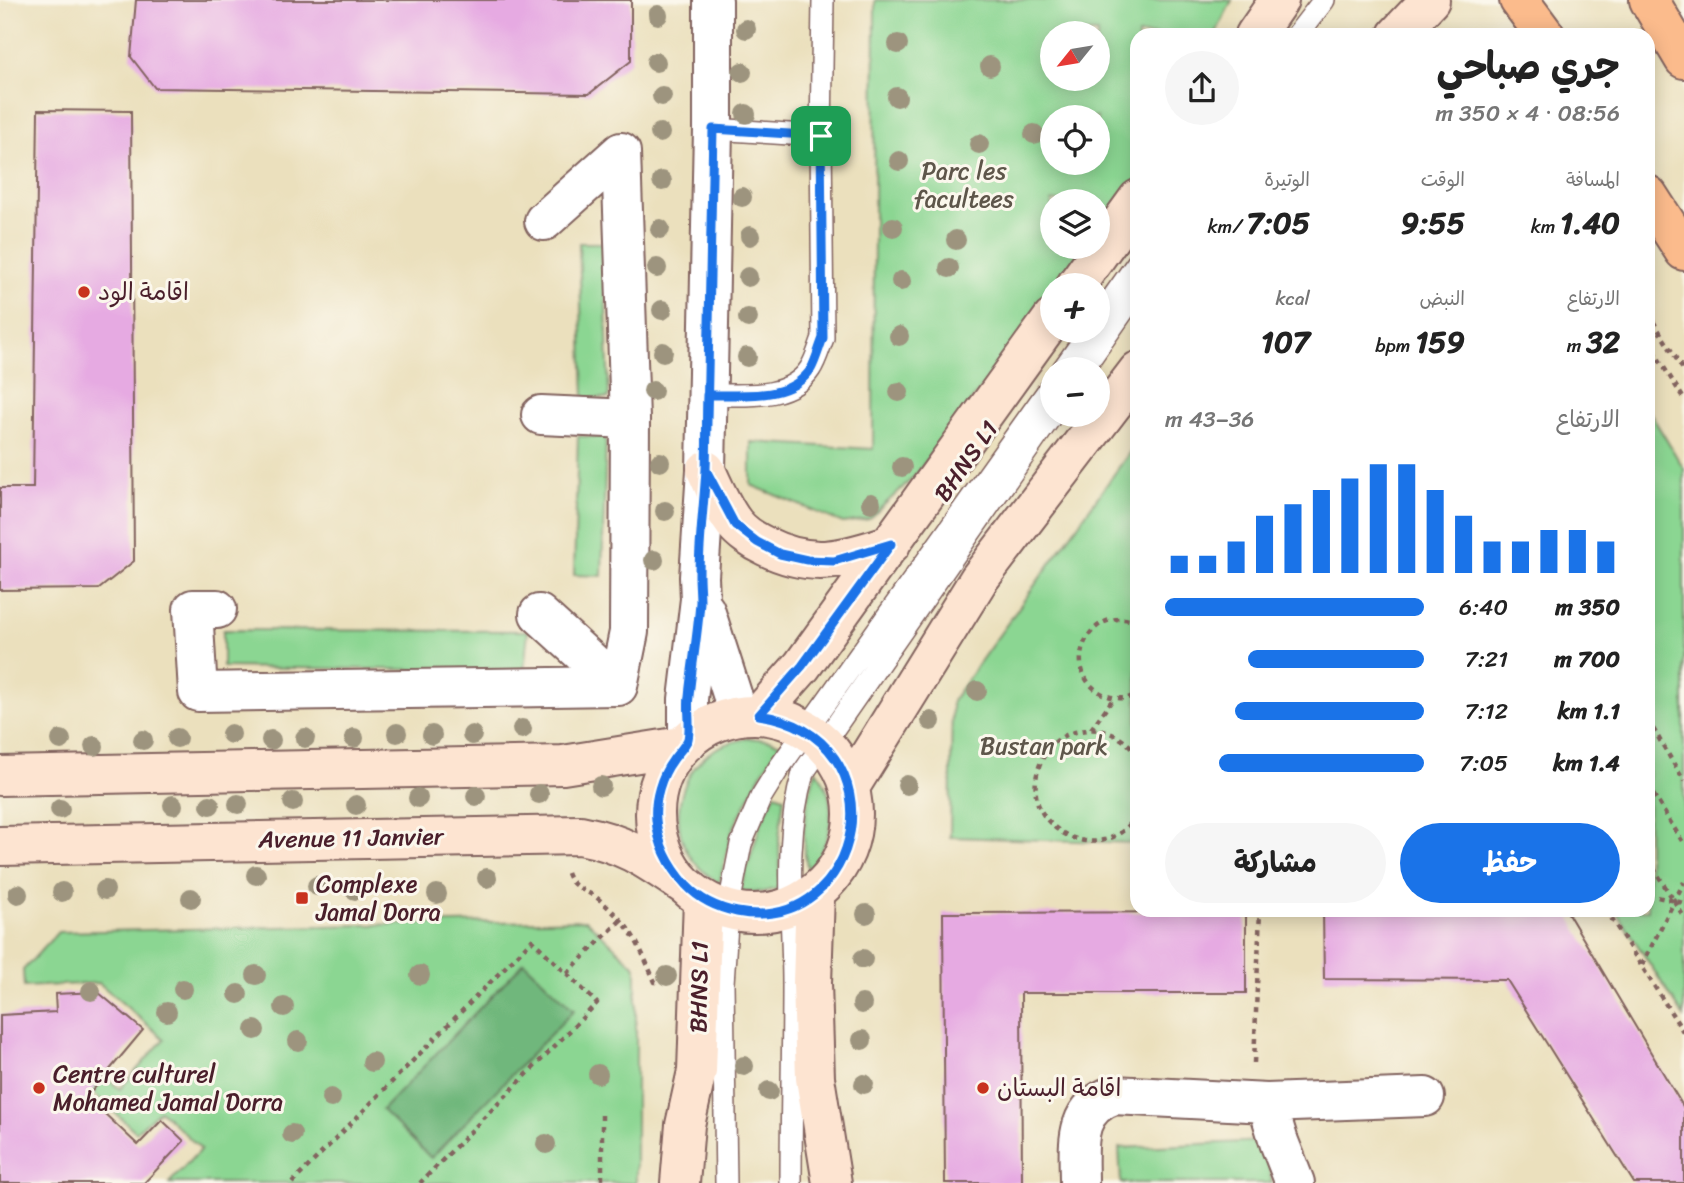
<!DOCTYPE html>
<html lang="ar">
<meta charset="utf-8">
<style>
:root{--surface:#fff;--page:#f6f6f6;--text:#222;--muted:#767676;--accent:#1a73e8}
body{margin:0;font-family:Sriracha,"Playpen Sans Arabic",sans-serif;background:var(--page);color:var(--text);direction:rtl;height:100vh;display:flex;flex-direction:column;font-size:26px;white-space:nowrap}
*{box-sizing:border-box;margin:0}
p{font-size:23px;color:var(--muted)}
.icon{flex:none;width:38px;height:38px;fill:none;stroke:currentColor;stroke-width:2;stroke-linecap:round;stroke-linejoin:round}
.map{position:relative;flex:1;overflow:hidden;direction:ltr}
.panel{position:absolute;left:1130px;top:28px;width:525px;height:889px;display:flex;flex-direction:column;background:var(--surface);border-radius:21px;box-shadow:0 4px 18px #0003;direction:rtl}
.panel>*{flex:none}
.needle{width:46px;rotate:240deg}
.tools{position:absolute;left:1040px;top:21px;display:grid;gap:14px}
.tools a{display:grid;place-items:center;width:70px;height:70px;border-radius:50%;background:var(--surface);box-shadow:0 4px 18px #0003;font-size:35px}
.pin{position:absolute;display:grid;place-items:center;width:60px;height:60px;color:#fff;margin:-30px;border-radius:14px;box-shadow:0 4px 10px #0006}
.round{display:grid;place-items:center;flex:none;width:74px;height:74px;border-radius:37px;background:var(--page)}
.overview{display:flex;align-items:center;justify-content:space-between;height:119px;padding:0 35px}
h1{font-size:38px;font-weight:700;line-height:52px}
.metrics{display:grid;grid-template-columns:repeat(3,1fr);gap:10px;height:119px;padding:7px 35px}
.metrics div{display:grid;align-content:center}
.metrics b{font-size:30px;font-weight:700}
.metrics small{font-size:19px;font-weight:400}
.metrics p{font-size:19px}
.chart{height:196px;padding:14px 35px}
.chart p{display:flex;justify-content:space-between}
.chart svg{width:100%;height:126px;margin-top:7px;stroke:var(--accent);stroke-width:6}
.button{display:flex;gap:14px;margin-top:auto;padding:14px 35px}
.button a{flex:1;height:80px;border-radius:42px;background:var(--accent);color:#fff;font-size:28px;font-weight:700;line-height:80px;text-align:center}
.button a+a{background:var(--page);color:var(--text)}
ul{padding:0 35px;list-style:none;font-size:23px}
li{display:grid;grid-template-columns:112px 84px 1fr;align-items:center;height:52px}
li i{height:18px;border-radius:9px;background:var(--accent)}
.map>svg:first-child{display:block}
.green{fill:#8bd692;stroke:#6a7a5e;stroke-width:2;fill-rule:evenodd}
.forest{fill:#70b77c;stroke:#5d6b54;stroke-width:2}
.building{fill:#e6aae2}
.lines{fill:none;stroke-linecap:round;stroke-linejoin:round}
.lane-casing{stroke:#82635e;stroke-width:24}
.street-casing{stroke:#82635e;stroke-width:42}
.secondary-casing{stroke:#82635e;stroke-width:42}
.primary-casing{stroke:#82635e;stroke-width:42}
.path{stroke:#82635e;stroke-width:4.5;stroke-dasharray:5 5;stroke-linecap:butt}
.lane{stroke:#fff;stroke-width:21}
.street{stroke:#fff;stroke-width:38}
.secondary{stroke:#fde4d1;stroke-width:38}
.primary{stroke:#fbbb8c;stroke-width:38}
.tree{fill:#9d947e}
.route-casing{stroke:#fff;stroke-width:14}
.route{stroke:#1a73e8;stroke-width:9}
.poi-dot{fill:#c8321e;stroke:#fbf7ec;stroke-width:2.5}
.labels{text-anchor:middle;stroke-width:6;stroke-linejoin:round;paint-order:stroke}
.park-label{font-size:24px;fill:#5e564a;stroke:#fbf7ec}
.poi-label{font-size:24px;fill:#4a1f2b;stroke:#fbf7ec;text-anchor:start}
.street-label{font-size:24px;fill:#4a1f2b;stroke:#fbf7ec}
</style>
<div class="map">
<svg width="1684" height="1183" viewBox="0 0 1684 1183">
<rect width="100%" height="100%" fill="#fbf7ec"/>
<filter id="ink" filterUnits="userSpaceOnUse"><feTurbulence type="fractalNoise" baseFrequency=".0143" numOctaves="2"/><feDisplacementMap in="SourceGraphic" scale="14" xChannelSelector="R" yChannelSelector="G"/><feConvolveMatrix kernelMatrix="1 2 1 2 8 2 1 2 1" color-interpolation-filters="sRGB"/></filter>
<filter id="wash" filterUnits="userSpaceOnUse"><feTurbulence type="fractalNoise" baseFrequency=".00686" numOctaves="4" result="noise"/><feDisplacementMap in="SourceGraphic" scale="28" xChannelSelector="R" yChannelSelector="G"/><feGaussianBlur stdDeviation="1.57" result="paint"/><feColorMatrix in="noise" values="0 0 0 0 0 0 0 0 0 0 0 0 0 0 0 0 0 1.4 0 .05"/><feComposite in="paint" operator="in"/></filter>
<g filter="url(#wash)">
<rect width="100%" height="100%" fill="#ebe0bd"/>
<path class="green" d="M875 0H1232L1215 35H1138L1137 180 1097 233V201H1052V247H1087L1058 285H1052V294L914 477 869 519 843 523 751 485V442L873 449ZM1052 33H1097V79H1052ZM1052 117H1097V163H1052Z
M579 243H604L609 398H584Z
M1649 411 1684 469V1017L1615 910H1648Z
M578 436 606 437 602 576 574 575Z
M1137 442V843L950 837 952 701Z
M223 630 528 631 524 671 223 667Z
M748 738 769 740 781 744 762 772 732 831 719 884C708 875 695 866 688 853 670 821 679 777 708 754 719 745 733 742 748 738Z
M816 770C840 801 833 842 808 870 799 836 806 804 816 770Z
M775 794 784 797 779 838 780 888 762 892 740 891 761 823Z
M586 920 636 967V1183H169L201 1149 160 1110 136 1132 56 1059 85 1060 120 1089 164 1039 99 983 24 987 23 970 58 932Z
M1263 1141 1272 1183H1121L1119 1148Z"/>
<path class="forest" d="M524 962 574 1010 431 1158 382 1110Z"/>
<g id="blocks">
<path class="building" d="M136 0H631V61L589 94 155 88 131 57Z
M38 110 131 111 134 561 99 589 0 590V488H33Z
M1323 910H1566L1684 1108V1183H1634L1507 980 1324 979Z
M1246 912V993H1021L1022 1183H945L943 913Z
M98 992 143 1030 87 1097 138 1145 162 1120 184 1141 144 1183H0V1015L56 1012 55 994Z"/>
</g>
</g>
<g filter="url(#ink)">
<use href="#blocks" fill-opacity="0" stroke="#82635e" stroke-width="2"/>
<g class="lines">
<defs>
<path id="lane" d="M1297 35 1324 0
M713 129 821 136
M1097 320 1138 262
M1063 369 1090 331
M1083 369 1138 290
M707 395C741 394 788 402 810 369 816 360 819 348 823 338L821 136 823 0
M726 1183 723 983 728 910 741 844 761 797 779 768 1052 385
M791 1183C791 1117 793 1051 793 985 793 915 783 841 803 773L1052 415"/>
<path id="street" d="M544 221 621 152
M541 415 630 419
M217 609H193L198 692 618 686
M705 610 739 716
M539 614 618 686
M618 686 629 632 630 419 621 152
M688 741V699L700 599 699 577 706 470 713 129V0
M1267 1103 1425 1097
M1079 1183C1079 1147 1072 1109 1114 1095L1267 1103 1279 1142 1295 1183"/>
<path id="secondary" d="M1255 35 1279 0
M1397 35 1430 0
M1076 285 1138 199
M706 470C714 488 722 507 734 523 741 532 754 541 765 546 811 569 844 560 891 544
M759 715 802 666 1052 319
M655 814a99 99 0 1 1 198 0a99 99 0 1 1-198 0Z
M0 776 563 765 682 746
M850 787 979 579 1138 371
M0 846 580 835C628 844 649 861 689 888
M815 893 812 983 815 1078 832 1183
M680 1183 685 1125 697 1071 703 899"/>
<path id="primary" d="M1519 0 1545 35
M1649 0 1684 59
M1648 195 1684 251"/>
</defs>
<use href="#lane" class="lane-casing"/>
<use href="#street" class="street-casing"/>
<use href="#secondary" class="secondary-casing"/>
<use href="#primary" class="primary-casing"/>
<path class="path" d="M1648 313 1684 371
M1648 342 1684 399
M1138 623C1087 601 1057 674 1105 695 1116 699 1128 700 1138 694
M1648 720 1684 781
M1091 729 1113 699
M1138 755C1127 740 1106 727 1087 730 1081 731 1072 732 1066 735 1042 746 1030 779 1038 804 1047 829 1078 847 1104 840 1118 837 1129 827 1138 815
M1648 786 1684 844
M1648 859 1684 917
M567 873C572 888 585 890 596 897 604 903 613 912 620 919 637 937 645 960 655 982H659
M1648 895 1684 903
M1606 910 1684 1033
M1642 965 1684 882
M567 973 621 920
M1254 1063 1260 910
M602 1115V1183
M292 1183 532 940 597 1003 420 1183"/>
<use href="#lane" class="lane"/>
<use href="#street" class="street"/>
<use href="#secondary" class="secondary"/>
<use href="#primary" class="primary"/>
</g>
<g class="tree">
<circle cx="658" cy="15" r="10"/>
<circle cx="746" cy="29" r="10"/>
<circle cx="898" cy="44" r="10"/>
<circle cx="656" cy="62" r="10"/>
<circle cx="990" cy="66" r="10"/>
<circle cx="742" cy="72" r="10"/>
<circle cx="662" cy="96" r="10"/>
<circle cx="897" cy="97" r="10"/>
<circle cx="746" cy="114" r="10"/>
<circle cx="660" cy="133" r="10"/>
<circle cx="1034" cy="134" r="10"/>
<circle cx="979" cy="144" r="10"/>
<circle cx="899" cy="161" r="10"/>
<circle cx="662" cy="181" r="10"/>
<circle cx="742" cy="197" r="10"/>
<circle cx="893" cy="227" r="10"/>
<circle cx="660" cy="229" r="10"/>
<circle cx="750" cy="236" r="10"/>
<circle cx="956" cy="240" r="10"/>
<circle cx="657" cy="268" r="10"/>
<circle cx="949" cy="268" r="10"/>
<circle cx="748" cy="277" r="10"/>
<circle cx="901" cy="281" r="10"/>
<circle cx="662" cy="310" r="10"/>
<circle cx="748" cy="318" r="10"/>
<circle cx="899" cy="336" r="10"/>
<circle cx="663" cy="352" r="10"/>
<circle cx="747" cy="357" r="10"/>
<circle cx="653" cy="391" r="10"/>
<circle cx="899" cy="392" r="10"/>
<circle cx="660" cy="462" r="10"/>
<circle cx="902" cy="467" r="10"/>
<circle cx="871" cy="503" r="10"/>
<circle cx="665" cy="511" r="10"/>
<circle cx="654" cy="560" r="10"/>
<circle cx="977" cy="691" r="10"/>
<circle cx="931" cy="721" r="10"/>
<circle cx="522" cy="729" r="10"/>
<circle cx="397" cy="733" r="10"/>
<circle cx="231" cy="734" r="10"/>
<circle cx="432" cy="735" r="10"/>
<circle cx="472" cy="735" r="10"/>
<circle cx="177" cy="738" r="10"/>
<circle cx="305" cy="738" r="10"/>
<circle cx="354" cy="738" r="10"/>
<circle cx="61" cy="740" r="10"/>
<circle cx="143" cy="740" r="10"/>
<circle cx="271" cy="740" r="10"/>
<circle cx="94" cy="746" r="10"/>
<circle cx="907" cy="785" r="10"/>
<circle cx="601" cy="786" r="10"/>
<circle cx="539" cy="794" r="10"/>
<circle cx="476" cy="796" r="10"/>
<circle cx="418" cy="798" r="10"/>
<circle cx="293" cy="802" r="10"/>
<circle cx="238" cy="804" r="10"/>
<circle cx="173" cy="805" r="10"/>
<circle cx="210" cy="805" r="10"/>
<circle cx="356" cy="805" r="10"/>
<circle cx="60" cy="809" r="10"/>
<circle cx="256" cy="875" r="10"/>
<circle cx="487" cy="878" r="10"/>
<circle cx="317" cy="886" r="10"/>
<circle cx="105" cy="890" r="10"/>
<circle cx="355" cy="890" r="10"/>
<circle cx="62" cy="892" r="10"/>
<circle cx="18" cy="894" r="10"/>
<circle cx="437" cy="894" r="10"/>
<circle cx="191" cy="898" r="10"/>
<circle cx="866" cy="914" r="10"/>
<circle cx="863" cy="959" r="10"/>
<circle cx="256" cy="975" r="10"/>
<circle cx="420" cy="975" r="10"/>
<circle cx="667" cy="976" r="10"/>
<circle cx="183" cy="989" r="10"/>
<circle cx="91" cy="991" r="10"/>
<circle cx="238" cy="994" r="10"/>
<circle cx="862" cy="1004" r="10"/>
<circle cx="284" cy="1007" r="10"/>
<circle cx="167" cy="1012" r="10"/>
<circle cx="255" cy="1030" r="10"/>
<circle cx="862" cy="1040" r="10"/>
<circle cx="298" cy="1041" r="10"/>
<circle cx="372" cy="1062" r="10"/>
<circle cx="744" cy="1066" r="10"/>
<circle cx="598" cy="1074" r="10"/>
<circle cx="864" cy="1084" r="10"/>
<circle cx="769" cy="1091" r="10"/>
<circle cx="331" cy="1098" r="10"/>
<circle cx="292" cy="1134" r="10"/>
<circle cx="546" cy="1144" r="10"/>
</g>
</g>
<g class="lines" filter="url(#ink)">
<defs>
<path id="route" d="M821 136 823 338C819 348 816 360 811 369 789 402 741 394 707 395 706 420 707 445 706 469 704 505 699 540 699 575 699 584 700 593 700 602 698 633 692 665 689 696 687 710 691 725 688 739 686 745 677 754 673 760 661 776 654 800 656 820 658 845 670 867 686 885 700 900 718 908 737 912 864 936 905 737 759 715L802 666 891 544 834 561 807 560 780 554 757 542 735 525 706 470 713 129 821 136"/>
</defs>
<use href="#route" class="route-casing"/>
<use href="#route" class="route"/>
</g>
<g class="poi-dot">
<circle cx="84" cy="292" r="7"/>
<rect x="295" y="891" width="14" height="14" rx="3.5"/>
<circle cx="39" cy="1088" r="7"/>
<circle cx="983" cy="1088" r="7"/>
</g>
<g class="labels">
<g class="park-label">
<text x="964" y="179">Parc les<tspan x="964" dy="28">facultees</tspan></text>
<text x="1044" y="754">Bustan park</text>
</g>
<g class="poi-label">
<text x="98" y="300">اقامة الود</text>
<text x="316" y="892">Complexe<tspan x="316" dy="28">Jamal Dorra</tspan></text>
<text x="53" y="1082">Centre culturel<tspan x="53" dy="28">Mohamed Jamal Dorra</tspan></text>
<text x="997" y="1096">اقامة البستان</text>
</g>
<g class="street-label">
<text transform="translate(966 461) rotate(-55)" y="8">BHNS L1</text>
<text transform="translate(351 838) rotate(-1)" y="8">Avenue 11 Janvier</text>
<text transform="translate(699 987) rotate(-89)" y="8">BHNS L1</text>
</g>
</g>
</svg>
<div class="tools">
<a><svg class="needle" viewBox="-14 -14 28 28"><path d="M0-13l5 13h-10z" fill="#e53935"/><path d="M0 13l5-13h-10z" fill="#767676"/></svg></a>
<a><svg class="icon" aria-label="locate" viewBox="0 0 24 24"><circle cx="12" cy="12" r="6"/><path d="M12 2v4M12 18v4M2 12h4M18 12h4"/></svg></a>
<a><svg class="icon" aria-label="layers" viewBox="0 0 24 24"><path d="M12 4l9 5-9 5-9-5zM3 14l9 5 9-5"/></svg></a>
<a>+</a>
<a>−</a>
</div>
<div class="pin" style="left:821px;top:136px;background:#1e9e55"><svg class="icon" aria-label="arrive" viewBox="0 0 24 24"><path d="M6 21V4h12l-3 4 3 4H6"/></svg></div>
<section class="panel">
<div class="overview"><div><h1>جري صباحي</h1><p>08:56 · 4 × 350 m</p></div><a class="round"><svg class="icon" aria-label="share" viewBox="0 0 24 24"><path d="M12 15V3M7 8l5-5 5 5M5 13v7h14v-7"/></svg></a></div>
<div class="metrics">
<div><p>المسافة</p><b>1.40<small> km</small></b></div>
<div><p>الوقت</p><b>9:55</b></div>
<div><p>الوتيرة</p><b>7:05<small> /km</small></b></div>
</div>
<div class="metrics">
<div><p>الارتفاع</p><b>32<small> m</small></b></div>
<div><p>النبض</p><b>159<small> bpm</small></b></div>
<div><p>kcal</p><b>107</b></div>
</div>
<div class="chart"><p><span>الارتفاع</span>36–43 m</p>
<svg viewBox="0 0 160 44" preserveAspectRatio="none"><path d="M5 44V38M15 44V38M25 44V33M35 44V24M45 44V20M55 44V15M65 44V11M75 44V6M85 44V6M95 44V15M105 44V24M115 44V33M125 44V33M135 44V29M145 44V29M155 44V33"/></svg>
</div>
<ul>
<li><b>350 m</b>6:40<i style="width:100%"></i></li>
<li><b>700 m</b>7:21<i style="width:68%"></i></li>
<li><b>1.1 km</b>7:12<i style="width:73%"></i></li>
<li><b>1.4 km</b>7:05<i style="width:79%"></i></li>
</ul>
<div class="button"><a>حفظ</a><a>مشاركة</a></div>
</section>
</div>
